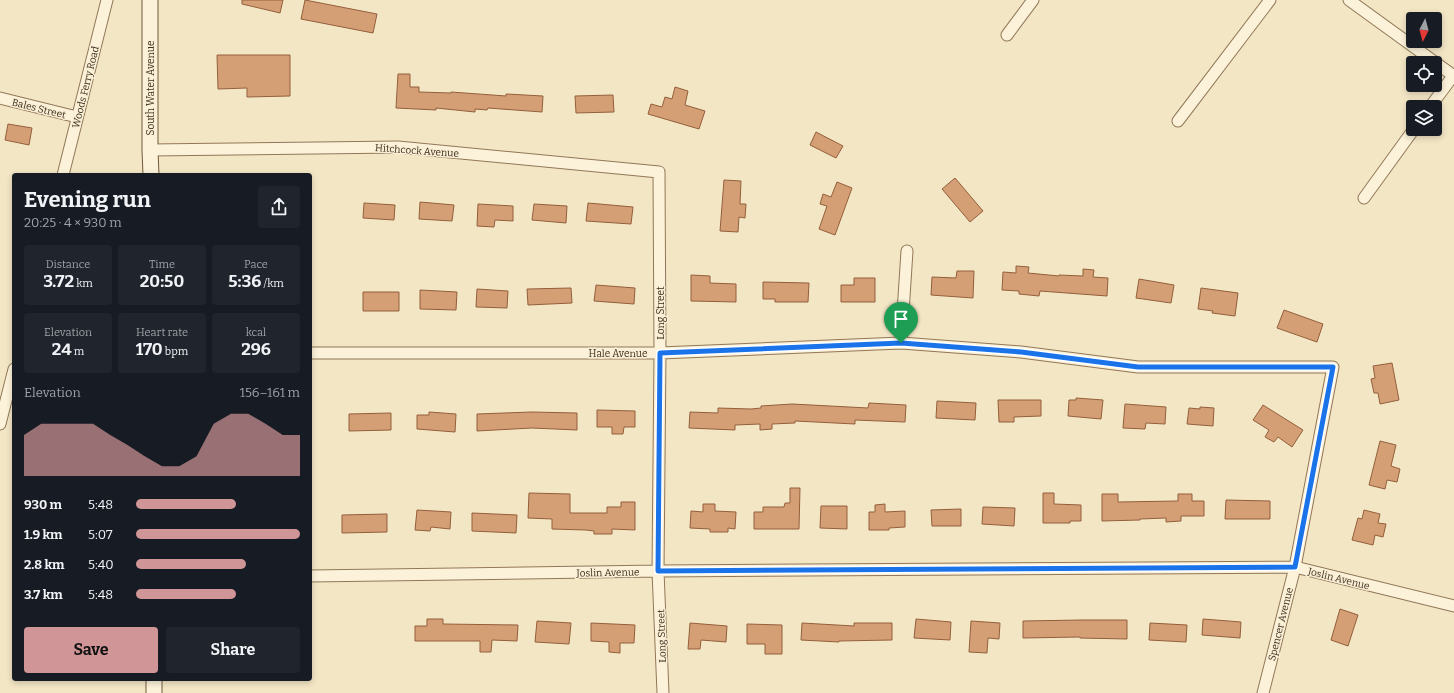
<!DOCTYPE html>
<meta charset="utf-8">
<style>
:root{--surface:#171b24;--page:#20242c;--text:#f1f3f6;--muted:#9ea1a6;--accent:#d09596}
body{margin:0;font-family:Bitter,serif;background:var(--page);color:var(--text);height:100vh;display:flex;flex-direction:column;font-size:15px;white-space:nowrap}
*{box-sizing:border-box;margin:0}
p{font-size:13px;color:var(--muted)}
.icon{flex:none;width:22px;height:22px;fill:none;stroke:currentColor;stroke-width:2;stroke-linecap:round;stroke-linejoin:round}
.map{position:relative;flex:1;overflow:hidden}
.drawer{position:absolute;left:12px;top:173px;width:300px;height:508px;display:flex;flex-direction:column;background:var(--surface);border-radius:4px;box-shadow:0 2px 6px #0003}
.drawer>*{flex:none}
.needle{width:26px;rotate:186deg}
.tools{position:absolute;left:1406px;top:12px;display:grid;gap:8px}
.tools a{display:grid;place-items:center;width:36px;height:36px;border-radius:4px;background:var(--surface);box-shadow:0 2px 6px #0003;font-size:20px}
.pin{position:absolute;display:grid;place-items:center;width:34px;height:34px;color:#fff;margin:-41px -17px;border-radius:50% 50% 50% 0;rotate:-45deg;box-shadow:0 0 4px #0007}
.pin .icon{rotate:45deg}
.round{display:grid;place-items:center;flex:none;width:42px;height:42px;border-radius:4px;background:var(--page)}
.overview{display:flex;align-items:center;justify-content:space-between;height:68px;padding:0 12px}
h1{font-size:22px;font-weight:700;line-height:30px}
.metrics{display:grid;grid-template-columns:repeat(3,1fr);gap:6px;height:68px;padding:4px 12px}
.metrics div{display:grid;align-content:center;border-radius:4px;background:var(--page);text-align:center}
.metrics b{font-size:17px;font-weight:700}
.metrics small{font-size:11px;font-weight:400}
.metrics p{font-size:11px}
.chart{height:112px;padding:8px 12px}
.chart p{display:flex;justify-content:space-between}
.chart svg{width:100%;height:72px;margin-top:4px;fill:var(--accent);opacity:.7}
.cta{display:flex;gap:8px;margin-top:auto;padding:8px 12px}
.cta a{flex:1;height:46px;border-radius:4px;background:var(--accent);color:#111;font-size:16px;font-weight:700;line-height:46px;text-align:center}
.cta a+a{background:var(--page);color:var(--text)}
ul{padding:0 12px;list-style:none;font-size:13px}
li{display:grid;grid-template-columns:64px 48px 1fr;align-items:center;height:30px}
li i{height:10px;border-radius:5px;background:var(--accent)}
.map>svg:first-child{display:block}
.building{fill:#d59f76;stroke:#935f3b}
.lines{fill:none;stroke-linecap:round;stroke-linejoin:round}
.street-casing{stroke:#917758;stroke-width:13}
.secondary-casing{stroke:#73583b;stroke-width:17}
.street{stroke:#fcf2d9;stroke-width:11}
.secondary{stroke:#fcf2d9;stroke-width:15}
.route-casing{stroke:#fff;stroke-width:8}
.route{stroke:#1a73e8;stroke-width:5}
.labels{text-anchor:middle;stroke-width:3;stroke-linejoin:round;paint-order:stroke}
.street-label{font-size:10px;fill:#3f2e1e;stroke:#f9efd5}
</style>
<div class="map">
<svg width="1454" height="693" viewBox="0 0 1454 693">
<rect width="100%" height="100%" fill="#f3e6c5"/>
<path class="building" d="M242 0H283L280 13 242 4Z
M305 0 377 14 373 33 301 19Z
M217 55H290V96L247 97V88L218 89Z
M398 74H410V87H419V92L451 93V92L506 96V94L543 96 542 112 488 108 487 110 475 109V112L436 108V110L396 108Z
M675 87 688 91 685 105 705 111 699 129 648 114 651 104 662 107 665 97 672 99Z
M613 95 614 112 576 113 575 96Z
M8 124 32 128 29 145 5 140Z
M816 132 843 146 836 158 810 145Z
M955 178 983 211 970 222 942 189Z
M724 180 741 181 740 204H746L745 218 739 217 738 232 720 231Z
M837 182 852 188 835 235 819 229 827 206 820 204 823 194 831 197Z
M420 202 454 205 452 221 419 219Z
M364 203 395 205 394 220 363 218Z
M588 203 633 207 631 224 586 221Z
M478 204 513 206V221L495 220 494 227 477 226Z
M534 204 567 206 566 223 532 220Z
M1016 266 1029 267 1028 273 1059 276V275L1083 276V269L1094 270 1093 277 1108 278 1107 296 1040 291 1039 296 1019 294V291L1002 290 1003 272 1016 273Z
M957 271H974L973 298 931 295 932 277 956 278Z
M691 275 710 276V283L736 284V302L691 301Z
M854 278H875V302H841V285H854Z
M1139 279 1174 285 1171 303 1136 298Z
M763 282 809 283 808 302H775V299H763Z
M596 285 635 288 634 304 594 301Z
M571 288 572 303 528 305 527 289Z
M1201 288 1238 293 1235 316 1212 313 1213 311 1198 309Z
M477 289 508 291 507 308 476 307Z
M420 290 457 292 456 310 420 309Z
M363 292H399V311H363Z
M1284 310 1323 324 1317 342 1277 328Z
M1392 363 1399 400 1380 404 1378 393H1374L1371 379 1375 378 1373 366Z
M1076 398 1103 400 1101 419 1068 416 1069 400H1076Z
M998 400H1041V416L1014 417V422H999Z
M937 401 976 403 975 420 936 418Z
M869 403 906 405 905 422 855 420V424L795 421V423L772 424V429L760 430V424L735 425V430L689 428 690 412 718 413V408L751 409 761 408V406L792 404 868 408Z
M1125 404 1166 407 1165 424 1146 423 1145 429 1123 428Z
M1263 405 1303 430 1292 447 1278 437 1274 442 1265 437 1269 430 1253 420Z
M1200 407 1214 408 1213 426 1187 424 1189 408 1200 409Z
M597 410 635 411V427H624L623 434H612V427H597Z
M429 412 456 414 455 432 417 429V415H429Z
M532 412 577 413V430L532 428 477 431V414Z
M391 413V430L349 431V414Z
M1380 441 1396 445 1391 466 1400 469 1397 482 1387 480 1385 489 1369 485Z
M790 488H800L799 529H754V512H763V507H784L785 503H790Z
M529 493 570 494V513H607V507H621V502H635V530L612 529V534H594V531L586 530 552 529V519L528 518Z
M1043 493H1054V504L1081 505V521H1070V523H1043Z
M1102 494H1118V502L1178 501V494H1192V501H1204V516H1181V521L1166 522V518L1140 519V520L1102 521Z
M1226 500 1270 501V519H1225Z
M703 504H715V511L736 512 735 529 728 528V532H710V529L690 528 691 511 703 512Z
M885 504V512L905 511V527L889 528V530H869V512H875V505Z
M821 506H847V529L820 528Z
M983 507 1015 508 1014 526 982 524Z
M961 509V526H932L931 510Z
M417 510 451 512 450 529 431 527 430 531 415 530Z
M1364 510 1380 514 1378 523 1386 524 1383 537 1375 535 1373 545 1352 540 1358 518 1362 519Z
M472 513 517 515 516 533 472 531Z
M387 514V532L342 533V515Z
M1340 609 1358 615 1348 646 1331 640Z
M427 619H443V624L518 625 517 641 492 640 491 652H480V641H415V626H427Z
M916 619 951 622 950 640 914 638Z
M1203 619 1241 622 1240 638 1202 635Z
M1081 620H1127V639L1080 638V637L1023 638V621Z
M537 621 571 623 569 644 535 642Z
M971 621 1000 623 999 639 988 638 987 653 969 652Z
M591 623 635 625 634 643H620V653L609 652V642L591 641Z
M690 623 727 626 726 642 701 640 700 649H688Z
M802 623 854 626V623H892V640L839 641V642L801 640Z
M1150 623 1187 625 1186 642 1149 640Z
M747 624 782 625V654H765V644H747Z"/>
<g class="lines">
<defs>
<path id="street" d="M1349 0 1454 76
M1007 35 1033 0
M0 98 77 117
M1430 107 1453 76
M1178 121 1270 0
M150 150 398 147 659 172 660 353 658 571 663 693
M63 175 107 0
M1364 198 1414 129
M901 343 907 251
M310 353H660L901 343 1021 352 1138 367H1333L1295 567 1263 693
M0 424 14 369
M310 576 658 571 1295 567 1454 606"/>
<path id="secondary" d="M150 0V150L151 175
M154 693V679"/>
</defs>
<use href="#street" class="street-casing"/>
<use href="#secondary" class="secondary-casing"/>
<use href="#street" class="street"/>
<use href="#secondary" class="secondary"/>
</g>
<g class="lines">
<defs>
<path id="route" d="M901 343 1021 352 1138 367H1333L1295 567 658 571 660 353Z"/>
</defs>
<use href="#route" class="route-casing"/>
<use href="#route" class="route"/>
</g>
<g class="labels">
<g class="street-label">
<text transform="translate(85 87) rotate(-76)" y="4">Woods Ferry Road</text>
<text transform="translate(150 88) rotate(-90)" y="4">South Water Avenue</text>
<text transform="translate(39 108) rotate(14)" y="4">Bales Street</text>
<text transform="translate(417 150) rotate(4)" y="4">Hitchcock Avenue</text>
<text transform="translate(660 313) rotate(-90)" y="4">Long Street</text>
<text x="618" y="357">Hale Avenue</text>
<text transform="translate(608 572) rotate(-1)" y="4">Joslin Avenue</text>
<text transform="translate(1339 578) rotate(14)" y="4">Joslin Avenue</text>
<text transform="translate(1280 624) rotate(-76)" y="4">Spencer Avenue</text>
<text transform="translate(661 636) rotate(-92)" y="4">Long Street</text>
</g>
</g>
</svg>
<div class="tools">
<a><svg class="needle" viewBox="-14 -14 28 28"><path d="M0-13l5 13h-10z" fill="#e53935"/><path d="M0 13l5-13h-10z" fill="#9ea1a6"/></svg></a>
<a><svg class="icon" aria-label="locate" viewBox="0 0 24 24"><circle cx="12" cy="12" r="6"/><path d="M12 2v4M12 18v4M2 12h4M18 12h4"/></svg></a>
<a><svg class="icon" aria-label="layers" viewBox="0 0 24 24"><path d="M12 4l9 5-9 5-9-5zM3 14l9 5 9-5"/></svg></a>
</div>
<div class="pin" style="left:901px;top:343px;background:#1e9e55"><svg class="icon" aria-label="arrive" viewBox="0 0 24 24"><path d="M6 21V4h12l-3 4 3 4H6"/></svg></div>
<section class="drawer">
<div class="overview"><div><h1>Evening run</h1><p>20:25 · 4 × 930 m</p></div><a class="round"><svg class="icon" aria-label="share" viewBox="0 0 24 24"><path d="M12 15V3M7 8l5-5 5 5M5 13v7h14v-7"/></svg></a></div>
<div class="metrics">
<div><p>Distance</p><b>3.72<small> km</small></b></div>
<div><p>Time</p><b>20:50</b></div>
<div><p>Pace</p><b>5:36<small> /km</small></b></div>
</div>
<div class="metrics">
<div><p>Elevation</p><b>24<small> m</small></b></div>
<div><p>Heart rate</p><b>170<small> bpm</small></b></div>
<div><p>kcal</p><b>296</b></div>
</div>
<div class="chart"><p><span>Elevation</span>156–161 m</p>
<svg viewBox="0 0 160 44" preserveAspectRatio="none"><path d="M0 44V19L10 12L20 12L30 12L40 12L50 19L60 25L70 32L80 38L90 38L100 32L110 12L120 6L130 6L140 12L150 19L160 19V44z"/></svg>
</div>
<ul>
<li><b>930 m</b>5:48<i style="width:61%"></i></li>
<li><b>1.9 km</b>5:07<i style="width:100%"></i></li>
<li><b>2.8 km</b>5:40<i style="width:67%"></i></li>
<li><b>3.7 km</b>5:48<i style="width:61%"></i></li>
</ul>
<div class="cta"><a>Save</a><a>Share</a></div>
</section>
</div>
